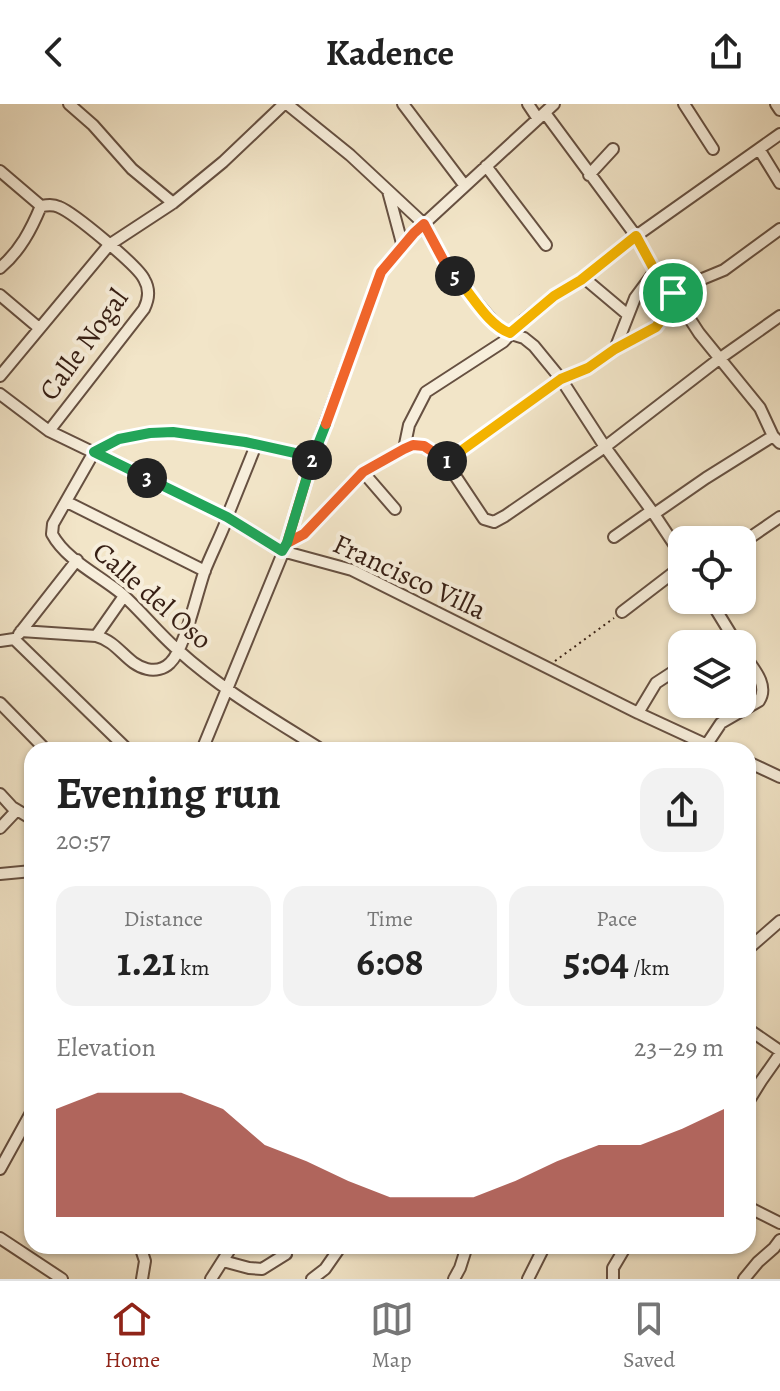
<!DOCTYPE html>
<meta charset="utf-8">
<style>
:root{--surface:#fff;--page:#f2f2f2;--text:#222;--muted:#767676;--line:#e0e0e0;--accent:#8f2418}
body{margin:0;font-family:Alegreya,serif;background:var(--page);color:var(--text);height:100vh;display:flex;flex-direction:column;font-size:30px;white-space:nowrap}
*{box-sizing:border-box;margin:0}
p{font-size:26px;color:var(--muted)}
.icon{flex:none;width:44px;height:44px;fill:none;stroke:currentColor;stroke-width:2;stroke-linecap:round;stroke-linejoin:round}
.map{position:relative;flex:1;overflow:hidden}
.side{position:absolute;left:24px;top:638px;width:732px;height:512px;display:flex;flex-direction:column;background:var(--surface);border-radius:24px;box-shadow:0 2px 6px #0004}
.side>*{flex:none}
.buttons{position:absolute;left:668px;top:422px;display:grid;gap:16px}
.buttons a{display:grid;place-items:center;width:88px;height:88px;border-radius:16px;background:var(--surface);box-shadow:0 2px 6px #0004;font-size:40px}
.pin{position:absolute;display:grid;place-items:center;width:68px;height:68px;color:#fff;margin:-34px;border:4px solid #fff;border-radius:50%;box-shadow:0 2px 8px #0007}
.km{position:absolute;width:40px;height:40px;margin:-20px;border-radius:50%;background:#222;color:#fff;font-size:22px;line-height:40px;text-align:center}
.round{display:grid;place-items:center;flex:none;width:84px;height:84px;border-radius:24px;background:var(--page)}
.head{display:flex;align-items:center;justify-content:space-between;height:136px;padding:0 32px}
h1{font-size:44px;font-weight:700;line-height:60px}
.figures{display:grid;grid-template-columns:repeat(3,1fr);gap:12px;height:136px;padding:8px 32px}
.figures div{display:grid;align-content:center;border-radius:20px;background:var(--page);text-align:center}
.figures b{font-size:40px;font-weight:700}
.figures small{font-size:22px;font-weight:400}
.figures p{font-size:22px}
.chart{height:224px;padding:16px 32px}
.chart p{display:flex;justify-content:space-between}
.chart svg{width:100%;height:144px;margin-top:8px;fill:var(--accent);opacity:.7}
header{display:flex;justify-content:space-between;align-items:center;height:104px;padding:0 32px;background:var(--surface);font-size:36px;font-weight:700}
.menu{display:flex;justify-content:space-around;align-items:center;height:112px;border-top:2px solid var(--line);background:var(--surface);font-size:22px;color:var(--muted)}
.menu a{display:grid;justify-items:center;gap:4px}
.menu .on{color:var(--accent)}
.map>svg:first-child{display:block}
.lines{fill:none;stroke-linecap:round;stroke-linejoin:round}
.minor-casing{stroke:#665041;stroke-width:14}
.path{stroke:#371f14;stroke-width:2;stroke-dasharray:2 4;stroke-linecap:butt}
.minor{stroke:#f7eedb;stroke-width:10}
.split-1-casing{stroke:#fff;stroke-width:16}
.split-2-casing{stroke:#fff;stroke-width:16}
.split-3-casing{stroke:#fff;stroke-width:16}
.split-4-casing{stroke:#fff;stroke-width:16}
.split-5-casing{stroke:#fff;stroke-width:16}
.split-6-casing{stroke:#fff;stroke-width:16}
.split-1{stroke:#f5b400;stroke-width:10}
.split-2{stroke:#f0652b;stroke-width:10}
.split-3{stroke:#22a559;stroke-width:10}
.split-4{stroke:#22a559;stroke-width:10}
.split-5{stroke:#f0652b;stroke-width:10}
.split-6{stroke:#f5b400;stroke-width:10}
.labels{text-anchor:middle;stroke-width:8;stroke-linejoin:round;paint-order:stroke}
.street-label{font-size:28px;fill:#371f14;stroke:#f7eedb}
</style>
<header><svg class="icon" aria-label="back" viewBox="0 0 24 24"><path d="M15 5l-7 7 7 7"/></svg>Kadence<svg class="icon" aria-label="share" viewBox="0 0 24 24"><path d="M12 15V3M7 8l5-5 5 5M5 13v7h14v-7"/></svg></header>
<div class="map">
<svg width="780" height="1175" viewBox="0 0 780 1175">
<rect width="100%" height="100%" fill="#f2e5c8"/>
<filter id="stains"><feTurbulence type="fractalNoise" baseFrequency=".0025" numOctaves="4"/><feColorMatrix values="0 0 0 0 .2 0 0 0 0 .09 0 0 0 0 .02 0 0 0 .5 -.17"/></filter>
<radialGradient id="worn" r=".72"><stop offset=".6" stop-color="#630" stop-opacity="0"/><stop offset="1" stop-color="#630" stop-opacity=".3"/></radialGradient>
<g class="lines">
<defs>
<path id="minor" d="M69 0 93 21 132 65 173 99
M287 0 350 51 424 120 447 163 495 220 505 228 524 234 534 242 561 275 605 343 654 410 682 452
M403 0 465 82
M528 0 538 15
M684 0 713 45
M776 0 780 6
M545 9 636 132 655 167 673 189 699 229 760 304 773 332 780 339
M759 45 780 79
M486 62 546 141
M0 67 41 102C47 101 53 100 59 103 74 109 138 162 144 175 150 185 149 195 144 205L49 327
M589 71 613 45
M388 87 403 143
M0 164C20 147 31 126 41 102
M584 174 628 211
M0 191 39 224
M615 245 635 194 655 167
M0 272 109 141 173 99 223 58 284 0
M0 290 49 327 227 413 282 447 352 466 638 609 718 646
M404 345 409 321 426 288 503 238 524 216 554 192 581 176 636 132 780 30
M313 353 245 338 173 328 150 329 119 335 94 348 53 420 52 430C66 456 99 471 122 490 142 508 159 530 179 547 222 586 273 615 322 646
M446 358 484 415 494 418 505 412 605 343 719 255 780 212
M363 368 395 405
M67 398 205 467
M654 410 706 374 773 332
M614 433 651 407
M287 439 304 430 363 368 404 345 413 341 424 342 446 358 561 275 588 264 615 245 656 223 664 212 673 189 678 185 724 166 780 125
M742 439 780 413
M710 496 737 540
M622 508 682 462
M21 527 96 532 124 492
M19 530 77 456
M96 532C119 538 126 560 147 565 155 567 164 565 170 559 185 545 197 488 205 466 211 451 219 435 225 420L227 413 256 341
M0 537 14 535 128 646
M717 540 732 531
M0 599 46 646
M638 609 656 579 682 562
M202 646 287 439 313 353 381 168 414 129 554 0
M703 646 721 619 759 597C770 580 751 562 742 548
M748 658 780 673
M0 690 12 703 32 715
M0 724 17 706
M0 770 32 767
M748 845 780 817
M748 925 780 947
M748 998 761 977 780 950
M0 1065 32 1007
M748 1103 780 1119
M0 1134 62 1175
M140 1142 145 1157 142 1175
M223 1157 249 1164 262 1165 286 1150 285 1146 277 1142
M211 1175 232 1142
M312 1175 325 1165 341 1142
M454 1175 460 1164 467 1142
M528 1175 542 1147 546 1142
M613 1175V1164L626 1142
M744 1175 758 1158 774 1144 780 1136"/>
</defs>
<use href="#minor" class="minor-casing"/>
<path class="path" d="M555 557 614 514"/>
<use href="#minor" class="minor"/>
</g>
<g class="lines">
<defs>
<path id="split-1" d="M447 357 561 275 588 264 615 245 656 223 664 212 673 189"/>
<path id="split-2" d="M312 356 287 439 304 430 363 368 404 345 413 341 424 342 447 357"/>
<path id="split-3" d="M147 374 94 348 119 335 150 329 173 328 245 338 313 353 312 356"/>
<path id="split-4" d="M147 374 227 413 282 447 287 439 313 353 326 320"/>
<path id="split-5" d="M326 320 381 168 414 129 424 120 447 163 455 172"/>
<path id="split-6" d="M455 172C471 189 488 222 510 229L554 192 581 176 636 132 655 167 673 189"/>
</defs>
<use href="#split-1" class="split-1-casing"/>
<use href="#split-2" class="split-2-casing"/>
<use href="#split-3" class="split-3-casing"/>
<use href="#split-4" class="split-4-casing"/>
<use href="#split-5" class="split-5-casing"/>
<use href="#split-6" class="split-6-casing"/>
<use href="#split-1" class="split-1"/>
<use href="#split-2" class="split-2"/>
<use href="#split-3" class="split-3"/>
<use href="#split-4" class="split-4"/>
<use href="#split-5" class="split-5"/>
<use href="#split-6" class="split-6"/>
</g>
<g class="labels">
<g class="street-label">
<text transform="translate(83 240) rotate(-54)" y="10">Calle Nogal</text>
<text transform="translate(410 472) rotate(25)" y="10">Francisco Villa</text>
<text transform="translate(153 491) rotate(41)" y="10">Calle del Oso</text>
</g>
</g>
<rect width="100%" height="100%" filter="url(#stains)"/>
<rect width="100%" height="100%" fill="url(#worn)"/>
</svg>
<div class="buttons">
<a><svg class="icon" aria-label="locate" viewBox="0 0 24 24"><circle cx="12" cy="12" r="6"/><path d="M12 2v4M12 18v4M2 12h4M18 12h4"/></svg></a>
<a><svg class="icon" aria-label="layers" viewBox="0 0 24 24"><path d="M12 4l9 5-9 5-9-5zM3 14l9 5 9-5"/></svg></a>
</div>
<div class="pin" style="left:673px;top:189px;background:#1e9e55"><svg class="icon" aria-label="arrive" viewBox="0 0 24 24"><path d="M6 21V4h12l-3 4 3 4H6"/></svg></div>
<b class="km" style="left:447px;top:357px">1</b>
<b class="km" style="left:312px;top:356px">2</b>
<b class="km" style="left:147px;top:374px">3</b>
<b class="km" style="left:455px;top:172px">5</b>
<section class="side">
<div class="head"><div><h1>Evening run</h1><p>20:57</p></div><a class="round"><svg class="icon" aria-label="share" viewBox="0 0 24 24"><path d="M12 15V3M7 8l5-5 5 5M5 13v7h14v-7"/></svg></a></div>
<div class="figures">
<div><p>Distance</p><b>1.21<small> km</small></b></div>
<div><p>Time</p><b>6:08</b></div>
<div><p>Pace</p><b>5:04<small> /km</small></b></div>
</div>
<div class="chart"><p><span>Elevation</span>23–29 m</p>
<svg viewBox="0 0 160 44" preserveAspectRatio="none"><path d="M0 44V11L10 6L20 6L30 6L40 11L50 22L60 27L70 33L80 38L90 38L100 38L110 33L120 27L130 22L140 22L150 17L160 11V44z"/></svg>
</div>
</section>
</div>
<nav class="menu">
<a class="on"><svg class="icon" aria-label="home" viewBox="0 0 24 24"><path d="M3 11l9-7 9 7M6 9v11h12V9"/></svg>Home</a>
<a><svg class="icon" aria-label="map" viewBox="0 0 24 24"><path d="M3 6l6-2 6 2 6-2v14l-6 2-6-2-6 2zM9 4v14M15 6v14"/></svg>Map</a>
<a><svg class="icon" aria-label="saved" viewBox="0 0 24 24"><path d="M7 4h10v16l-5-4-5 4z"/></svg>Saved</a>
</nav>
